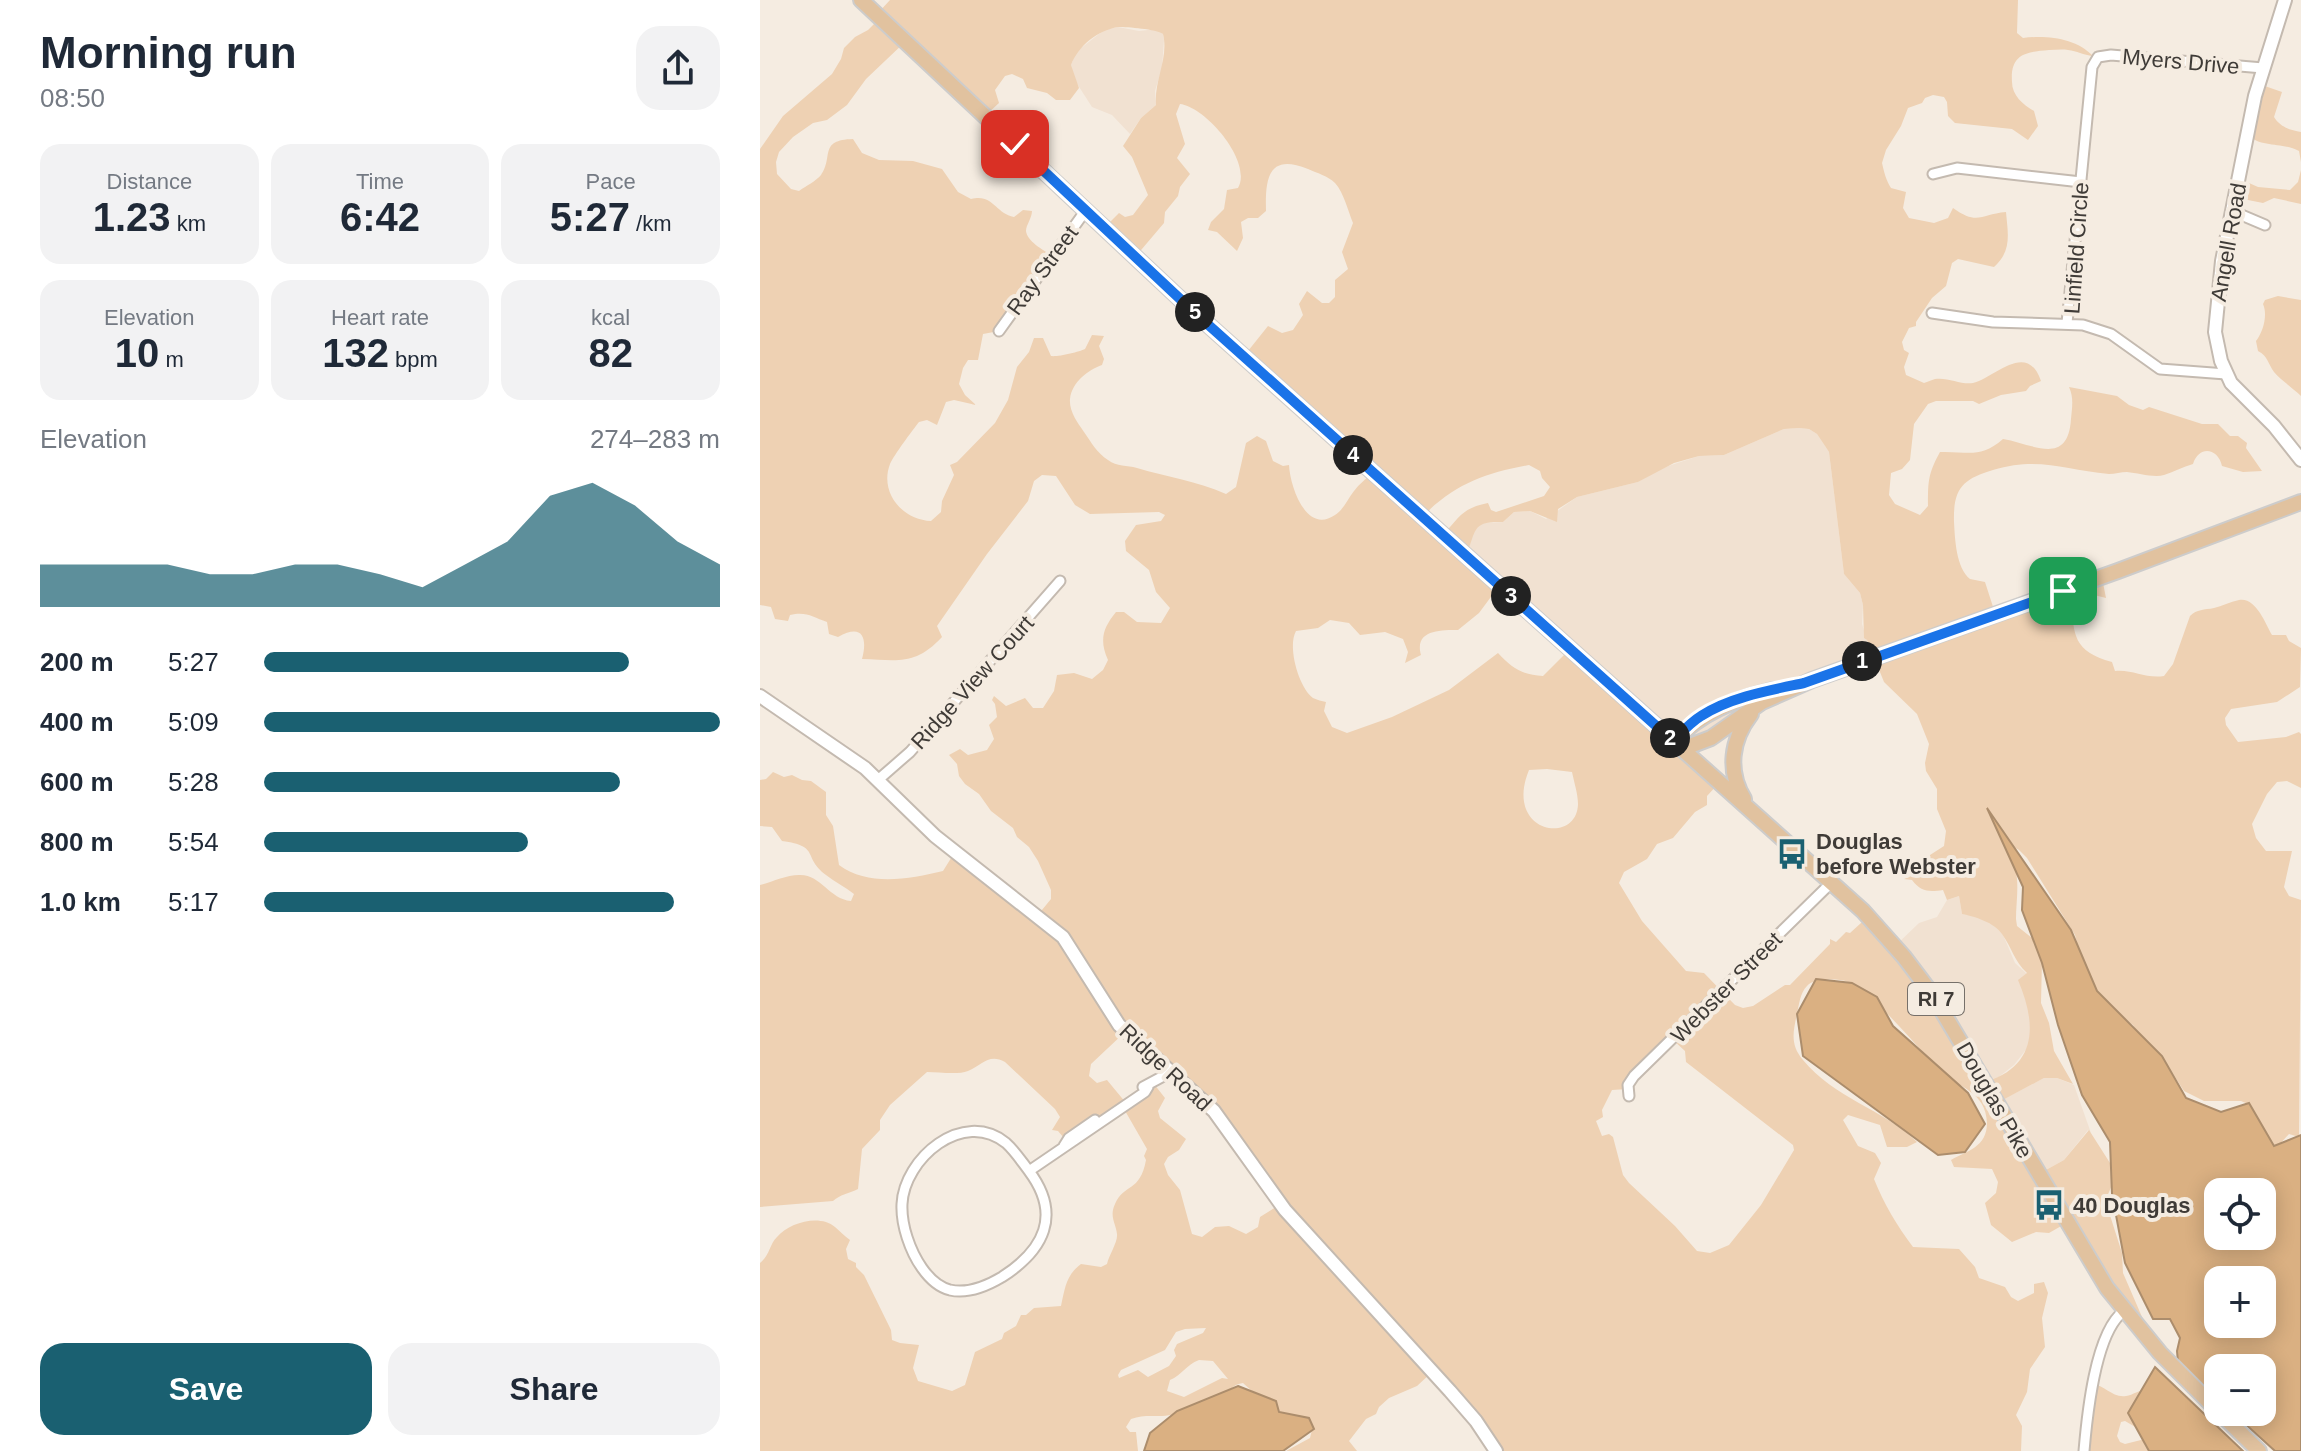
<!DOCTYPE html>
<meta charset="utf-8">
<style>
:root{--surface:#fff;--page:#f2f2f3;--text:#1f2937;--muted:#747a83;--accent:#1a6071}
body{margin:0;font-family:Arial,sans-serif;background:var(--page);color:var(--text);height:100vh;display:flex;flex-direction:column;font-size:30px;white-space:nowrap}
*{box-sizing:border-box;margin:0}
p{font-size:26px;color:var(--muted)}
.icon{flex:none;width:44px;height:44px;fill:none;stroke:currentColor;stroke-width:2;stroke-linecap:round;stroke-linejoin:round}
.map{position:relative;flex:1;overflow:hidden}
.panel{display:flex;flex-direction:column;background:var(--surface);width:760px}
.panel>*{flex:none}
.tools{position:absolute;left:1444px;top:1178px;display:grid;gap:16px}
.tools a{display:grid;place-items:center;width:72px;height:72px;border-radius:16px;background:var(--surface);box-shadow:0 4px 20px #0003;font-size:40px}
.pin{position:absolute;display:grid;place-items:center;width:68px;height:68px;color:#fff;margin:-34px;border-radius:16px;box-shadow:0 4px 12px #0006}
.km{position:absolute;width:40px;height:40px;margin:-20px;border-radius:50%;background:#222;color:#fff;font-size:22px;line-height:40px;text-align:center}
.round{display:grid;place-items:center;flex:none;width:84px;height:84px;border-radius:24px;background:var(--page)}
.summary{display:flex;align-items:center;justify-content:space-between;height:136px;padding:0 40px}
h1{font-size:44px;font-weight:700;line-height:60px}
.figures{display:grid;grid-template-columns:repeat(3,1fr);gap:12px;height:136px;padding:8px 40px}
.figures div{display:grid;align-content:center;border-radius:20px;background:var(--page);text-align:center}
.figures b{font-size:40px;font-weight:700}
.figures small{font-size:22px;font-weight:400}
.figures p{font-size:22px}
.chart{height:224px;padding:16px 40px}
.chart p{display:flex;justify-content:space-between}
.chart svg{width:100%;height:144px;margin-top:8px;fill:var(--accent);opacity:.7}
.button{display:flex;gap:16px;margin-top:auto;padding:16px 40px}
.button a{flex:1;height:92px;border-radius:24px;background:var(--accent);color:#fff;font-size:32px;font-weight:700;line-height:92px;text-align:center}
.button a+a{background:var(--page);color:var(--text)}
ul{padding:0 40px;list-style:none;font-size:26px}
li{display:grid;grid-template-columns:128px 96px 1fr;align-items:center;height:60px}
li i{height:20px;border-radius:10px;background:var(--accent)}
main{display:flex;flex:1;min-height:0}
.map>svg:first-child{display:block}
.built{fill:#f1e1d1}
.green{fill:#eed1b3;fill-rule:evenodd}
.water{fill:#dab082;stroke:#ac8d6c;stroke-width:2;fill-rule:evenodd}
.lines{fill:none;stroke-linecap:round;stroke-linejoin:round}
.street-casing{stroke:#c4bab0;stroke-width:13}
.secondary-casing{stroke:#c4bab0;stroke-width:16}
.primary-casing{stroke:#cdcccb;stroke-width:18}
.street{stroke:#fff;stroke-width:9}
.secondary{stroke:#fff;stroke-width:12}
.primary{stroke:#e1c29f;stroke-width:14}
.route-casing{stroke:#fff;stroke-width:16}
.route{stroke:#1a73e8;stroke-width:10}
.labels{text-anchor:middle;stroke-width:8;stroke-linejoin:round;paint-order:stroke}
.shield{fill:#f5ece1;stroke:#76706a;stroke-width:2}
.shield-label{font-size:20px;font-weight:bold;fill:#3f3b37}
.street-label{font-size:22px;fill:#3f3b37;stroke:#f5ece1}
.poi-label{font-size:22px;font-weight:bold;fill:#3f3b37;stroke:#f5ece1;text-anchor:start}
</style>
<main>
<section class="panel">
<div class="summary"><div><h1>Morning run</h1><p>08:50</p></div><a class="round"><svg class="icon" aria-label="share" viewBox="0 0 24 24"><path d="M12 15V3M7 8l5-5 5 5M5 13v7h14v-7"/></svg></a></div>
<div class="figures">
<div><p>Distance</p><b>1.23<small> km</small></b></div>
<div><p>Time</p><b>6:42</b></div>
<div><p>Pace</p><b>5:27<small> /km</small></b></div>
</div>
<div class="figures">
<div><p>Elevation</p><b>10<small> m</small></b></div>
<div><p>Heart rate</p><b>132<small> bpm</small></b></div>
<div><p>kcal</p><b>82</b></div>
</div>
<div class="chart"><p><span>Elevation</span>274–283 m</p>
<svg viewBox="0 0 160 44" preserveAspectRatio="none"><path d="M0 44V31L10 31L20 31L30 31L40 34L50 34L60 31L70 31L80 34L90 38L100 31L110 24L120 10L130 6L140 13L150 24L160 31V44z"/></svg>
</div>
<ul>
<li><b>200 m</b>5:27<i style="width:80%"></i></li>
<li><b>400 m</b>5:09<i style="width:100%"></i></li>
<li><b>600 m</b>5:28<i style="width:78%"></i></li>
<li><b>800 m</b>5:54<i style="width:58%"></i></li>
<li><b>1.0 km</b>5:17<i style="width:90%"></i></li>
</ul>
<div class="button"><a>Save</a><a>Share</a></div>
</section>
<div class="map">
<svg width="1541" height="1451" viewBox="0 0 1541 1451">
<rect width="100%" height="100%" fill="#f5ece1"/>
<path class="built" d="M358 27 379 31 397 29 403 34 404 40 402 68 395 91 396 105 381 118 370 134 352 115 332 107 314 79 311 65 316 52 344 30Z
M1039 428 1049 429 1057 434 1069 452 1084 574 1100 593 1103 605 1102 624 1111 654 1035 685 926 749 706 555 715 527 722 523 743 522 754 512 770 511 786 519 817 497 878 482 902 468 939 456 964 455 1024 429Z
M1199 896 1202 914 1217 916 1241 930 1255 963 1267 974 1271 1031 1268 1047 1254 1065 1236 1079 1226 1082 1134 947 1159 923 1177 917 1187 900Z
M1284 1078H1297L1314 1085 1331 1133 1328 1130 1304 1160 1284 1171 1236 1103Z"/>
<path class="green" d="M130 0H1258L1257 33 1263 38C1287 35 1316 38 1333 56 1323 55 1317 51 1308 50 1302 49 1295 50 1289 50 1267 52 1250 53 1252 82 1252 95 1263 105 1274 111L1278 126 1268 140 1252 129 1195 123 1188 116 1187 102 1184 97 1173 95 1165 98 1162 103 1148 108 1141 126 1126 150 1122 163C1124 172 1126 180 1131 188L1146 192 1143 208 1149 218 1174 223 1188 218 1193 208C1218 226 1221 214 1246 212 1248 234 1252 251 1234 267L1198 259 1192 263 1186 286 1172 298 1156 322V326L1149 328 1142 342 1144 350 1149 353 1144 367 1146 375 1164 383C1168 382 1171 380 1175 379 1188 377 1201 385 1213 383 1234 378 1267 340 1281 381L1270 386 1266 391 1241 395 1219 404 1213 401H1176L1168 404 1154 424 1150 460 1142 469 1131 473 1129 495 1135 504 1160 515 1168 506C1168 481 1168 474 1180 452 1208 451 1220 459 1243 439 1273 444 1308 467 1311 419 1312 407 1314 398 1309 387L1357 396 1369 405 1383 410 1389 407 1442 424H1458L1470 436H1478L1487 443 1486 448 1502 471 1483 472 1462 466C1458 448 1439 445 1433 464 1423 467 1413 472 1404 475 1394 478 1378 473 1367 472 1361 472 1355 474 1349 474 1305 470 1279 456 1233 470 1203 479 1193 488 1194 522 1195 539 1196 568 1210 579L1225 582 1235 613 1342 578 1346 598 1322 592 1311 600C1314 636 1313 651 1352 662L1355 671C1372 669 1386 679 1404 676L1413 664 1430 616C1437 609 1444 610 1454 608 1462 606 1470 602 1479 600 1496 597 1505 623 1512 635H1526L1529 641 1541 648 1540 687 1517 702 1471 709 1465 718 1466 725 1478 742 1526 737 1539 732 1541 734V788L1527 781 1517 782 1507 794 1492 824 1496 838 1506 851H1532L1524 887 1529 896 1541 900 1539 1137 1529 1134 1518 1146 1511 1145 1488 1104 1481 1101H1444L1424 1091 1400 1054 1381 1038 1373 1025 1354 1011 1327 981 1315 935 1267 858 1259 850 1245 842C1245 855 1255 860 1256 872 1259 887 1256 904 1256 919L1257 926 1272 938 1282 960 1281 1003 1289 1023 1294 1051 1313 1084 1297 1078H1284L1237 1103 1284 1171 1304 1160 1329 1130 1350 1163 1352 1185 1346 1199 1348 1209 1362 1253 1363 1273 1392 1340 1303 1225 1289 1233 1276 1232 1252 1242 1231 1225 1225 1203 1236 1193 1238 1182 1232 1169 1194 1167 1191 1160C1207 1151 1227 1147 1227 1123 1226 1091 1198 1088 1181 1071 1157 1048 1115 994 1088 982 1078 978 1054 978 1047 986 1040 993 1039 1005 1037 1014 1033 1032 1030 1045 1043 1060 1074 1098 1123 1109 1157 1142L1147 1147H1127L1120 1125 1088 1115 1083 1120 1098 1146 1115 1153 1121 1163 1114 1179C1124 1204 1137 1226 1153 1247L1199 1249 1215 1267 1219 1278 1245 1287 1251 1297 1258 1301 1274 1293V1284L1284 1282 1288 1293 1282 1318 1285 1347 1270 1369 1267 1392 1256 1415 1262 1426 1261 1451H735L671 1373 657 1386 629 1398 619 1407 616 1414 606 1419 589 1441 597 1451H526L550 1438 552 1430 515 1413 507 1397 493 1392 483 1383C473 1384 470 1391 461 1395 444 1403 420 1415 402 1416 390 1416 382 1415 371 1419L366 1427 370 1432H376L378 1451H0V1263C10 1255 9 1245 17 1237 30 1222 60 1214 75 1227 80 1231 84 1236 90 1240L86 1249 88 1259 96 1263V1267L104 1275 131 1330 132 1340 140 1343 159 1345 153 1368 158 1381 192 1391 205 1385 215 1352 242 1339 244 1333 256 1326 261 1315H266L274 1308 301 1306C305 1288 306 1275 321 1264L341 1267 347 1264C349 1255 358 1242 357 1234 356 1223 349 1217 355 1204 364 1183 380 1193 386 1160L384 1156 387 1149 364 1109 310 1145 298 1131 292 1130 300 1117 295 1109 245 1062C229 1053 222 1065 208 1071 198 1075 179 1072 167 1072L130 1105 120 1120V1130L102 1149 98 1189C90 1193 79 1195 73 1201L0 1207V885C12 882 26 875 39 875 61 874 69 899 91 901L94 894C85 887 75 882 66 875 42 857 61 846 22 841L12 827 0 826V780L6 779 13 772 24 777 32 775 42 780 51 781 66 792V815L73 826 79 865C109 887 149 879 183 871L193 855 277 916 291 899V890L278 861 269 847 257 837 253 828 231 811 219 794 205 784 199 776 197 764 189 755 200 749 208 755 227 750 234 739 229 725 237 717 235 704 232 700 234 696 246 706 265 698 273 708H283L294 691 297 675 314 673 332 679 343 670 348 660C339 640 343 628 356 612H364L377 622 401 623 410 608 396 592 389 570 366 551 365 541 376 525 401 521 405 515 399 512 330 514 315 505 296 476 282 475 274 481 268 501 227 554 177 626 182 637C155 666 138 660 102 659 108 637 102 623 78 637L69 634 67 622C53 617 46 611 30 615L28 621 15 619 11 607 0 605V149L23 116 72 74 81 59 84 48 95 37 108 30 120 18 118 13ZM358 27C368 27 396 29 403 34 409 58 394 80 396 105L381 118 363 146 372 157 388 195 373 215 365 217 359 213 346 226 376 256 404 223 405 212 418 196 420 187 430 174 417 158 425 144 416 114 420 104C446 107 493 162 478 188L467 190 464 209 451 222 448 230 457 232 477 251 483 238 481 222 488 218H498L506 211C505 177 509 153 548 169 557 173 568 176 575 183 584 193 588 211 593 223L582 252 588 269 575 280V297L569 303H562L547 291 539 304 543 315 533 330 522 333 508 326 484 356 612 473C606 479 599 484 594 491 587 500 584 509 575 515 546 535 530 486 529 465L523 466 513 461 506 441 497 436 486 443 476 487 466 494C437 481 407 477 377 468 367 465 357 467 348 460 337 453 331 442 324 432 317 422 309 411 310 399 312 382 328 370 342 365L344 359 339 346 344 336 332 335 325 349C319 352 298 357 291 356L283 338H274L269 352 257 367 248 400 235 423 197 462 190 465 194 475 182 501 181 512 171 521C143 520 119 493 130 464 134 455 152 431 159 422L167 420 177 425 186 402 194 400 216 405 205 395 199 384 203 368 208 360H218L223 334 239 331 291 255C283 250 267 241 266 231 266 225 272 218 272 211L263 210 254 217C235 213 233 193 211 199L198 192 182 169 153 161 119 160 102 153 93 139C58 140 74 157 61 175 56 181 46 186 39 191L31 189 17 174 16 162 19 152 33 137 53 123 67 120 87 105 106 79 146 41 226 115 239 103 235 90 245 76 252 74 263 79 267 88 287 93 296 100H310L319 88 311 65C319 45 337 31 358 27ZM1039 428 1049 429 1057 434 1069 452 1084 574 1100 593 1103 605 1104 638 1107 640 1124 682 1157 714 1169 744 1165 763 1166 771 1177 789V809L1186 831 1184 846 1170 855C1166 869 1158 874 1144 879L1152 880C1161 892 1169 892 1183 890L1187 900 1199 896 1202 914C1214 916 1235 923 1242 934 1252 948 1254 961 1267 973L1258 980C1276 1022 1279 1065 1226 1082L1134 947 1109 920 1101 923 1090 933 1086 932 1076 942 1070 939V944L1030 985H1025L993 1006 983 1008 975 1005 944 973 926 971 882 921 859 883 864 872 887 859 897 844 913 838 935 812 947 805V796L958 784 809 650 783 676C762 675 752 668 738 653L689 690 632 717 587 733 572 727 564 711 566 702C562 701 557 700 553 698 539 688 527 647 536 631L558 628 570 620 589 623 600 635 625 632 643 639 648 652 645 663 661 655C654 630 680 630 698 630L719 613 739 586 706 555C717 530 711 521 743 522L754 512 770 511 797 522 798 509 817 497 878 482 914 463 939 456 964 455 1024 429ZM769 465 780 471 782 478 790 487 784 496 736 512 731 510 728 503C703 508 700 516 684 534L663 516C695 484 725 473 769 465ZM787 769 812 772C814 782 818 794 818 804 817 846 743 833 769 770ZM364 1033 473 1137 519 1205 500 1217 498 1227 486 1234 469 1226 455 1227 442 1237 432 1234 420 1190 408 1175 404 1164 408 1157 419 1150 426 1139 400 1118 398 1111 405 1098 394 1084 366 1103 347 1080 337 1083 329 1076 331 1064ZM912 1039 925 1051 926 1062 1033 1145 1034 1150 1001 1205 969 1245 950 1253 937 1251 915 1226 869 1183 863 1175 853 1137 849 1134 842 1136 836 1121 843 1117 842 1110 852 1090 868 1089ZM446 1328 443 1333 417 1344 414 1350 416 1356 409 1366 388 1377 378 1370 359 1378 358 1375 361 1370 405 1350 416 1332 425 1329ZM439 1360 453 1361 468 1379 462 1378 424 1397 407 1391 410 1380C422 1375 426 1365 439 1360Z
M1499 84 1522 92 1514 117C1520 127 1530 130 1541 132V162L1539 151C1523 142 1501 148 1488 135Z
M1541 170V204L1514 198 1503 203 1478 198 1480 179 1498 187 1530 190 1538 182Z
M1518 296 1541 300V396C1533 388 1522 381 1514 372 1508 364 1508 356 1498 351L1496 341C1503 332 1508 315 1503 304L1505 300Z
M1332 1384C1345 1385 1352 1398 1366 1396 1373 1395 1379 1390 1387 1389L1377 1428 1365 1421 1361 1422 1357 1436 1360 1442 1365 1444 1393 1437 1401 1451H1322Z"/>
<path class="water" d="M1227 808 1311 930 1337 991 1402 1056 1426 1098 1461 1112 1489 1103 1514 1146 1541 1135V1451H1515L1472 1412H1502V1368H1458V1399L1418 1362 1417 1351 1420 1338 1410 1319H1393L1365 1263 1352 1194 1350 1142 1322 1095 1298 1025 1282 963 1262 910 1263 887ZM1458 1192H1502V1236H1458ZM1458 1280H1502V1324H1458Z
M1056 979 1092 983 1117 997 1133 1026 1208 1093 1225 1124 1205 1152 1178 1155 1043 1056 1037 1014Z
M1395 1367 1483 1451H1389L1368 1413Z
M478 1386 516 1401 519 1412 549 1418 554 1429 523 1451H384L390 1433 417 1411Z"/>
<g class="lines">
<defs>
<path id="street" d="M1173 174 1197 168 1321 182
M1472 211 1505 225
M1172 313 1233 322 1323 325 1351 334 1400 369 1466 374
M1307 323 1332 67 1338 57 1351 55 1503 68
M239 331 326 210
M119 779 150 752 300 581
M383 1087 411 1072
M869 1096 868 1085 874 1076 1072 882
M304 1146 309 1138 335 1120
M269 1171C302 1215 284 1250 242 1277 227 1286 208 1294 190 1290 178 1287 169 1278 162 1268 150 1251 141 1225 142 1204 144 1159 203 1108 246 1143 255 1151 262 1162 269 1171L385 1092 388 1087
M1324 1451C1327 1416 1335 1332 1364 1311"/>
<path id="secondary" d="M1525 0 1495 96 1462 261 1455 332 1461 361 1471 383 1514 426 1541 460
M0 696 105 768 175 836 303 937 359 1025 454 1111 525 1210 690 1391 716 1421 736 1451"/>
<path id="primary" d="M101 0 434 312 1103 911 1144 957 1172 994 1347 1288 1400 1353 1458 1411
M913 741C943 712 972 700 1013 690
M922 749 951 738 1002 702 1052 680 1358 571 1541 502
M984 799C967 771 971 740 991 714
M1459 1412 1499 1451"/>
</defs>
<use href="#street" class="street-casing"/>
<use href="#secondary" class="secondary-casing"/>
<use href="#primary" class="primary-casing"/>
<use href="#street" class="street"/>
<use href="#secondary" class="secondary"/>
<use href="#primary" class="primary"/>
</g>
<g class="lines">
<defs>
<path id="route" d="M255 144 434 312 913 741C922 732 931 722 941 716 970 697 1011 690 1044 683L1303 591"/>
</defs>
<use href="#route" class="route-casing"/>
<use href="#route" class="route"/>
</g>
<defs>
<symbol id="bus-bare" viewBox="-9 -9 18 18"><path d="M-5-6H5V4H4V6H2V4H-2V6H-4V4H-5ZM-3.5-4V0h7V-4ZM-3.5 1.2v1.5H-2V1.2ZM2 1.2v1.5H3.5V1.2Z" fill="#1a6071" stroke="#f5ece1" stroke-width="2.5" paint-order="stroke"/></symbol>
</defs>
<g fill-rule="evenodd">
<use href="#bus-bare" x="1010" y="832" width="44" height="44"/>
<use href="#bus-bare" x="1267" y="1183" width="44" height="44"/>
</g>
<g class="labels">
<rect class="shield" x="1148" y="983" width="56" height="32" rx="6"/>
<g class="shield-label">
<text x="1176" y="1006">RI 7</text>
</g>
<g class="street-label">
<text transform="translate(1421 61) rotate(5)" y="8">Myers Drive</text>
<text transform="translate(1468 242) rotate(-80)" y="8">Angell Road</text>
<text transform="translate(1316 248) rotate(-86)" y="8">Linfield Circle</text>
<text transform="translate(282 270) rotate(-54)" y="8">Ray Street</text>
<text transform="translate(212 682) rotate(-48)" y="8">Ridge View Court</text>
<text transform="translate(966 987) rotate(-45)" y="8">Webster Street</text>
<text transform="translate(406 1067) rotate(43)" y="8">Ridge Road</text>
<text transform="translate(1235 1100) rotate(60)" y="8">Douglas Pike</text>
</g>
<g class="poi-label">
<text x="1056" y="849">Douglas<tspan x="1056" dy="25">before Webster</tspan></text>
<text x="1313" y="1213">40 Douglas</text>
</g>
</g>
</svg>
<div class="tools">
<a><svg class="icon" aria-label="locate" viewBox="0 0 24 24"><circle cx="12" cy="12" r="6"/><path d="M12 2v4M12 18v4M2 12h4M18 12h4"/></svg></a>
<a>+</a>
<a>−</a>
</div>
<div class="pin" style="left:1303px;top:591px;background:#1e9e55"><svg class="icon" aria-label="arrive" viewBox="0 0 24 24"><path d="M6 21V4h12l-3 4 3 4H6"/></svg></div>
<div class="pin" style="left:255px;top:144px;background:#d93025"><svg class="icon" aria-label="check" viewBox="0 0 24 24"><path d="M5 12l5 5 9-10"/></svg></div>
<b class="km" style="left:1102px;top:661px">1</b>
<b class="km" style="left:910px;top:738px">2</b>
<b class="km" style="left:751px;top:596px">3</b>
<b class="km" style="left:593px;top:455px">4</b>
<b class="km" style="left:435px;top:312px">5</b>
</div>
</main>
